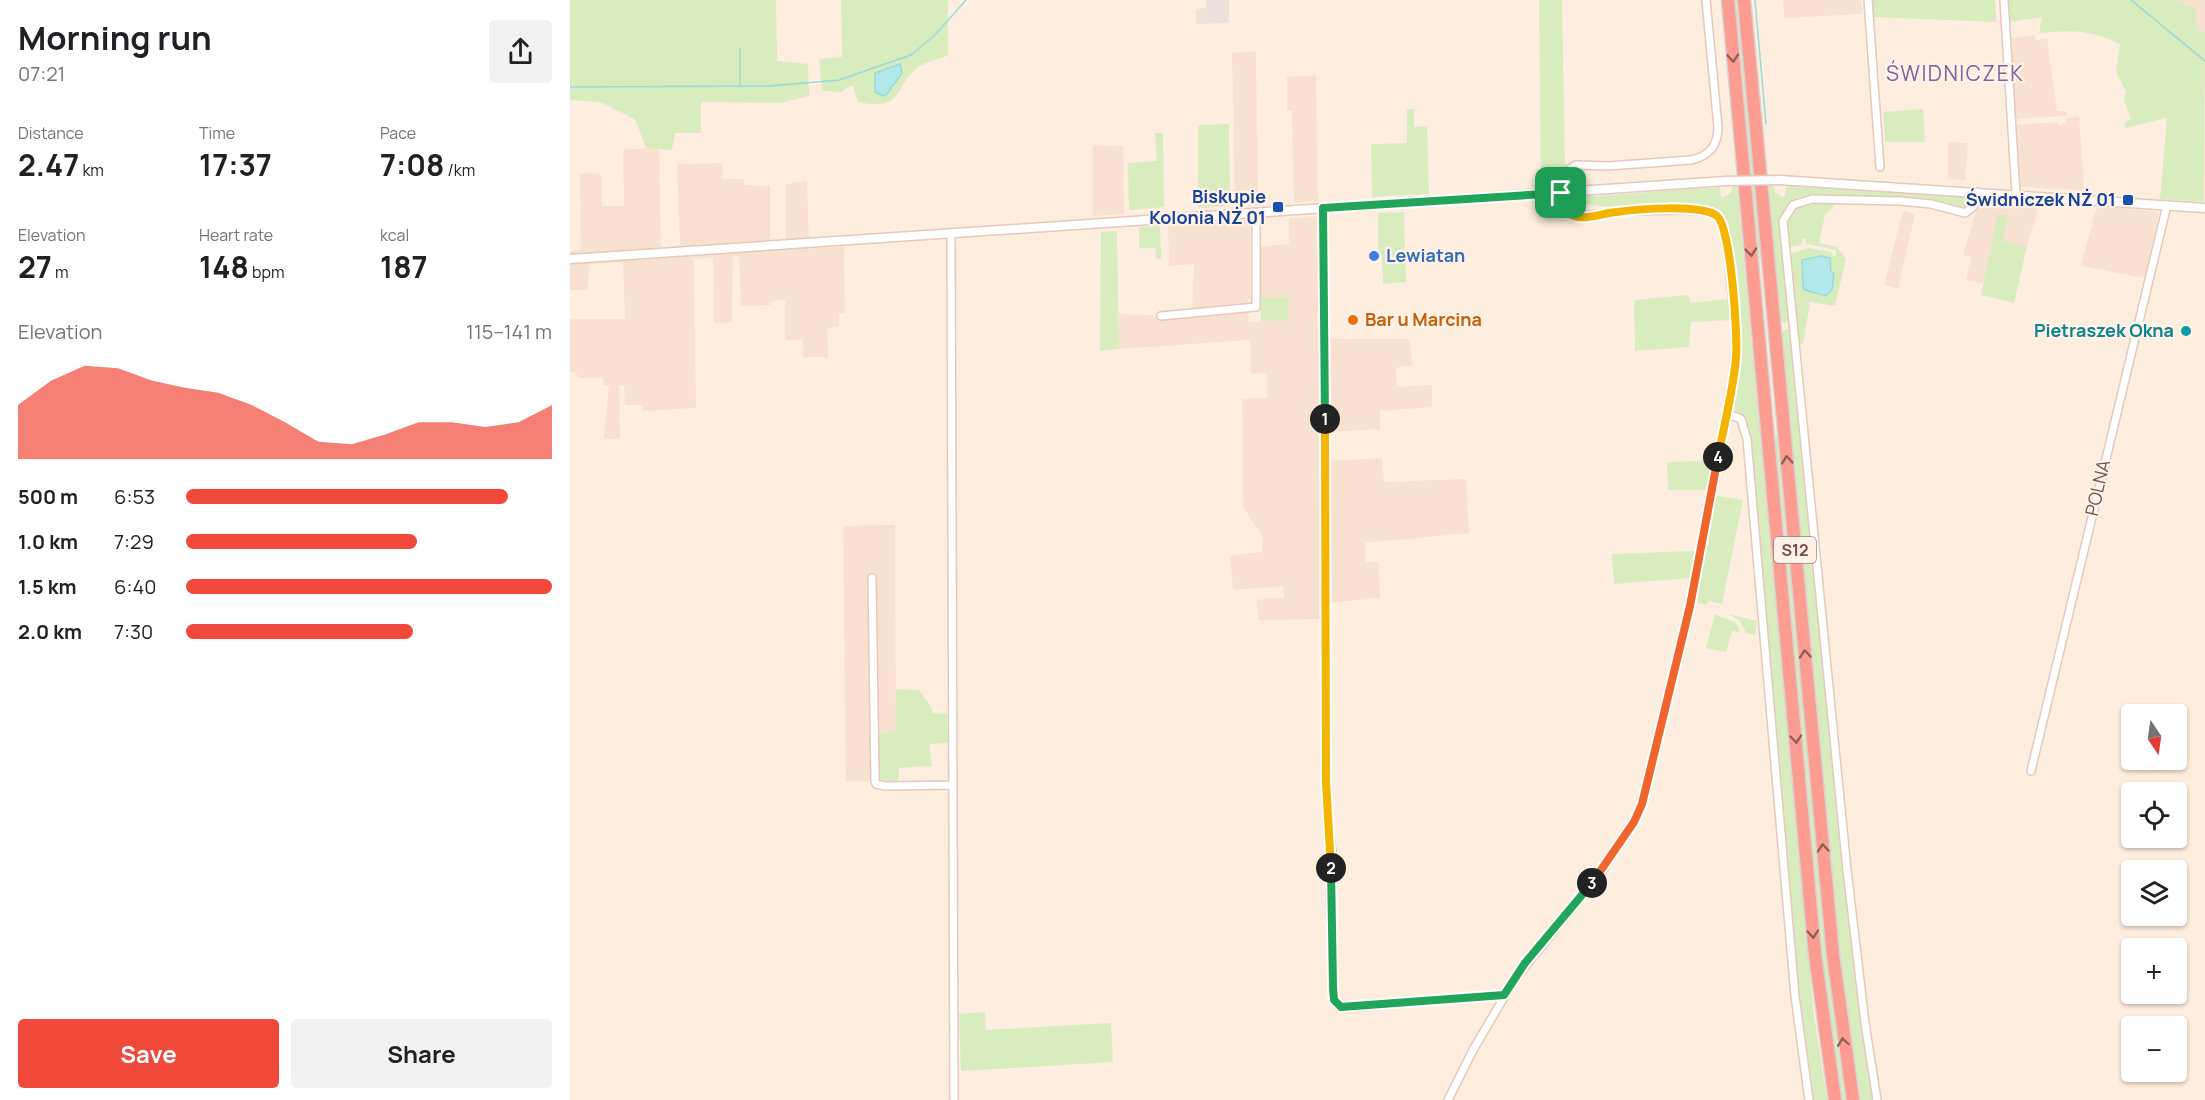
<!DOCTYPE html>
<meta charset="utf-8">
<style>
:root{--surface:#fff;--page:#f2f2f2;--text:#202124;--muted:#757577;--accent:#f1483c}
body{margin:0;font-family:Manrope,sans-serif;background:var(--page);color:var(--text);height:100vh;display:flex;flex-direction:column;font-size:22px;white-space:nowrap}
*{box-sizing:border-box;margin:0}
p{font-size:20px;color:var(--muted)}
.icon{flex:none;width:33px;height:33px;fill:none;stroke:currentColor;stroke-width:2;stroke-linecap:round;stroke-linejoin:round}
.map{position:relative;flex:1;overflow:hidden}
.drawer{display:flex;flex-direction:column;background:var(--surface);width:570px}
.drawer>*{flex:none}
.needle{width:39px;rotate:167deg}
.fabs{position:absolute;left:1551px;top:704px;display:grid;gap:12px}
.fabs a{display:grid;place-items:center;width:66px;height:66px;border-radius:6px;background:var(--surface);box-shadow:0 2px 4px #0004;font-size:30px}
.pin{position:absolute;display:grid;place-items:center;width:51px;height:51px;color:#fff;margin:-26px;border-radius:12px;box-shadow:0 3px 9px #0006}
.km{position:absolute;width:30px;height:30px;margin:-15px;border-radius:50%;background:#222;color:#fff;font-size:16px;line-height:30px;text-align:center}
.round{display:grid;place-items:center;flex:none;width:63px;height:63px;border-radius:6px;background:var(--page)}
.headline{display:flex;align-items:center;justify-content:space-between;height:102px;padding:0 18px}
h1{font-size:33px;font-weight:700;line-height:45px}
.figures{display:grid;grid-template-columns:repeat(3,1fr);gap:9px;height:102px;padding:6px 18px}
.figures div{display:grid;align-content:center}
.figures b{font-size:30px;font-weight:700}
.figures small{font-size:16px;font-weight:400}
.figures p{font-size:16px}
.chart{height:168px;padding:12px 18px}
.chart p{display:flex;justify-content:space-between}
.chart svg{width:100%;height:108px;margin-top:6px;fill:var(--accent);opacity:.7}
.action{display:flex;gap:12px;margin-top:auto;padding:12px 18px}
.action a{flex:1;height:69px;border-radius:6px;background:var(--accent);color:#fff;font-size:24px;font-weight:700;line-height:69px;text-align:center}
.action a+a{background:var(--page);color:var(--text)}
ul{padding:0 18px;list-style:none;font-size:20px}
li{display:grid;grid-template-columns:96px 72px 1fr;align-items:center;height:45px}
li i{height:15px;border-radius:8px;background:var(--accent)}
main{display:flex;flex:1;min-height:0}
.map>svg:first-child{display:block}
.residential{fill:#f8e1d1}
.industrial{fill:#ece1dc}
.green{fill:#d8ecbe}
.water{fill:#b3e8e8;stroke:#99dbdb;stroke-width:1.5}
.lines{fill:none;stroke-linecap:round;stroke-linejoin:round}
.stream{stroke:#99dbdb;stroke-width:1.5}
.minor-casing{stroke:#e4cabe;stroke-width:10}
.tertiary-casing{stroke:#e4cabe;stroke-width:11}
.motorway-casing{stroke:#dbd1cf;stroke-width:15}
.minor{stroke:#fff;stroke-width:7}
.tertiary{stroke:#fff;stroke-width:8}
.motorway{stroke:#fd9d92;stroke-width:12}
.tertiary-bridge-casing{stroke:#e4cabe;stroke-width:11;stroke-linecap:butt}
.tertiary-bridge{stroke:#fff;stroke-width:8}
.oneway{stroke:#915f55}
.split-1-casing{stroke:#fff;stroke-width:12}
.split-2-casing{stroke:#fff;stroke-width:12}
.split-3-casing{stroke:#fff;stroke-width:12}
.split-4-casing{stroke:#fff;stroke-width:12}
.split-5-casing{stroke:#fff;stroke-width:12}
.split-1{stroke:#22a559;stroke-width:8}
.split-2{stroke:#f5b400;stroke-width:8}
.split-3{stroke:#22a559;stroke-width:8}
.split-4{stroke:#f0652b;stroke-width:8}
.split-5{stroke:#f5b400;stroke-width:8}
.transit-dot{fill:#1a4fb4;stroke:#fff2e8;stroke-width:2}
.shop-dot{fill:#3f7fe0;stroke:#fff2e8;stroke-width:2}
.food-dot{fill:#e8710a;stroke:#fff2e8;stroke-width:2}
.culture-dot{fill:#0f9aa8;stroke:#fff2e8;stroke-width:2}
.labels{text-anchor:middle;stroke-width:4.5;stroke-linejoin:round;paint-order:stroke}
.shield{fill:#fff2e8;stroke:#9f8077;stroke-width:1.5}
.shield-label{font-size:16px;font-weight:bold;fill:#764f46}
.transit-label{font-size:18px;font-weight:bold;fill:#164399;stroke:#fff2e8;text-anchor:end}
.shop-label{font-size:18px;font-weight:bold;fill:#366cbe;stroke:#fff2e8;text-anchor:start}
.food-label{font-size:18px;font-weight:bold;fill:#c56008;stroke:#fff2e8;text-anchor:start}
.culture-label{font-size:18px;font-weight:bold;fill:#0d838f;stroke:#fff2e8;text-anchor:end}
.street-label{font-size:18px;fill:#764f46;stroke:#fff2e8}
.quarter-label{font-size:21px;letter-spacing:1.5px;fill:#7e609a;stroke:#fff2e8}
</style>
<main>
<section class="drawer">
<div class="headline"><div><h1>Morning run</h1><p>07:21</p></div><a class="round"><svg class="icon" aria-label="share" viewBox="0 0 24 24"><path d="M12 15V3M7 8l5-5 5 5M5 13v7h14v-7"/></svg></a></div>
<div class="figures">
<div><p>Distance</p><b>2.47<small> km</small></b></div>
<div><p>Time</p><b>17:37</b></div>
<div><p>Pace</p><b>7:08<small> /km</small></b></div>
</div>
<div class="figures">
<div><p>Elevation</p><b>27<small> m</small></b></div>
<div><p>Heart rate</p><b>148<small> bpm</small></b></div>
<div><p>kcal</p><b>187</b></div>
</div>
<div class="chart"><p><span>Elevation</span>115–141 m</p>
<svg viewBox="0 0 160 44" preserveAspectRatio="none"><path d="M0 44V22L10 12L20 6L30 7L40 12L50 15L60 17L70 22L80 29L90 37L100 38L110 34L120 29L130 29L140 31L150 29L160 22V44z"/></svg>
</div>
<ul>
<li><b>500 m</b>6:53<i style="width:88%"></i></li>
<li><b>1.0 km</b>7:29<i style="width:63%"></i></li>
<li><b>1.5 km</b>6:40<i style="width:100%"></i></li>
<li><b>2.0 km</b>7:30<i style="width:62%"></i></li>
</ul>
<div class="action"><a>Save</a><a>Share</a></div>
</section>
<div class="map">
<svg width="1635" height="1100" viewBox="0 0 1635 1100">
<rect width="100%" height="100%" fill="#feeee0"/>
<path class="residential" d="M1213 0H1291L1292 14 1214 18Z
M1606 0H1635V33L1627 29 1626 9Z
M1464 35 1466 40 1477 39 1487 111H1496V116L1445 119 1440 39Z
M686 51 688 205H665L662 53Z
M746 75 748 201 724 202 722 111H717V77Z
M1509 117 1514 188 1507 190 1448 187 1445 125 1487 122 1488 125 1496 124V118Z
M1378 142 1398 143 1395 180 1378 179Z
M523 145 553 146 554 214 523 216Z
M76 148 89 149 91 248 110 245 107 164 152 163 153 179H174L175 185 200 186V240L216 239V184L237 181 239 249 274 246 275 313H269V327L257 328 258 357H233V340H215V300L201 301V305L171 306 169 256H163L162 322 144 323 143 257 124 259 126 408 73 411V405H55L54 385H49L50 439H34L39 386 33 385V377L9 378 5 372 0 373V319H55L53 262 19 264 18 290H0V251L11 250 10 173 31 174 32 206H54L53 150Z
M1409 201 1469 205 1457 246 1433 241 1419 260 1413 283 1396 280 1401 257 1393 255Z
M1527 206 1589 212 1575 278 1511 266Z
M1333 211 1345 214 1328 289 1314 285Z
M748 216 750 335 762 339H839L843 365 826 368 827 387 862 385V407L810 411V429L758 432V461L812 458 814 482 896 479 899 533 795 543 796 562H808L810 598 758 603 757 619 689 620 686 600 714 597 713 586 663 590 660 555 693 552 692 536 673 507 672 399 697 398V373L681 374 680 340 549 349V314L581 315 592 318 636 313H678L679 322 718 320V297L690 298 688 247 719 244V218Z
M680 220V298L677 303 622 308 624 264 599 266 598 223Z
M325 525 326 732 302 733 300 781 276 782 273 526Z"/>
<path class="industrial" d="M636 0H659V23L626 24V9L636 8Z"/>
<path class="green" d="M0 0H206L207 61 238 64 239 96 210 103 131 102V133H105L102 150 76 148 65 119 30 102 0 100Z
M271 0H378V55C369 59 355 62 347 68 323 87 335 112 288 102L283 85 270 92 252 91 249 59 272 57Z
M969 0H992L995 167 983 188 971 189Z
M1161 0H1171L1195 258 1185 260Z
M1302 0H1425L1426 22 1303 17Z
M1439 0H1606L1626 9 1627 29 1635 33 1634 202 1590 199 1597 118 1556 128 1554 123 1561 119 1554 100 1556 92 1546 71 1550 44C1517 29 1504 30 1469 33L1472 17 1439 22Z
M837 109H844V127L857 126 859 194 802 197 801 144 837 143Z
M1353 109 1355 142H1315L1313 112Z
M659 124 660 206 628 208V125Z
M585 133H593L594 207 559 210 558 163 587 161Z
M1198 185H1203L1205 192 1212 197 1215 196 1216 187 1219 186 1396 196 1402 204C1387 215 1367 202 1349 200 1332 197 1241 193 1229 198 1216 203 1211 215 1210 227L1221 319 1214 323 1210 320Z
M1163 186H1167L1244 1016 1257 1100H1242L1229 1012 1179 434 1176 419 1161 406 1169 361 1170 327 1159 233 1151 215 1134 207H1038L1014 204 999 198 1150 187 1151 198 1160 194Z
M1237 202H1261L1265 205 1255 215 1249 243 1267 247 1276 259 1265 306 1240 302 1233 344 1228 343 1219 254 1238 248 1261 252 1263 256H1266V250L1237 244 1235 238H1232L1231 245 1219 247C1216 223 1213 213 1237 202Z
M834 212 836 282 813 284 812 254H808V213Z
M1428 214 1438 216 1433 241 1457 246 1444 303 1411 295Z
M590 226 591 259H586L585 248H569V227Z
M547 231 549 349 530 351 531 232Z
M1119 295 1120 303 1158 299 1161 320 1121 322 1119 347 1065 351 1064 300Z
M718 297V320L691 321 690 298Z
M1217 329 1222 331 1305 1100H1290L1273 985 1211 332Z
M1210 434 1280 1100H1270L1256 1017 1201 436Z
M1142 461 1138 490H1098L1097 462Z
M1142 495 1173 500 1152 604 1138 601 1136 605 1123 601Z
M1124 551 1120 578 1044 584 1042 554Z
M1145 614 1166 623 1170 632 1162 631 1156 652 1136 648Z
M1159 614 1187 621 1185 635 1176 633 1170 621Z
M326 689 349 690 360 705 363 713 377 714 378 743 359 744 362 766 329 768 328 782 308 780 309 733 326 732Z
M415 1012 416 1030 541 1023 543 1062 391 1071 389 1014Z"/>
<path class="water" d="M330 64 332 73 317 94 313 96 305 92V73Z
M1251 256 1260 258 1261 272 1264 273 1262 290 1256 296 1235 290 1233 287 1232 260Z"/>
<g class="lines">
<path class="stream" d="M1185 0 1196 124
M1561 0 1635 61
M170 49V86
M0 87 200 86 269 80 341 55 365 35 396 0"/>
<defs>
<path id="minor" d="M1298 0 1310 167
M1434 0 1446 194
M753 209 756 782 757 818 762 851 760 890 764 1000 768 1006 777 1008 934 995
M381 234 384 1100
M591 316 686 307V214
M1156 413 1171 419 1177 439 1225 996 1239 1100
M302 578 305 781 306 784 315 786 383 785
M1461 771 1597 205
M878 1100 903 1050 943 982 1032 871 1070 811 1120 606 1164 372 1166 335 1156 232 1147 216 1136 211 1120 210 1052 211 1004 217 993 207 991 184 994 173 1006 165 1038 166 1121 160C1139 156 1148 146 1148 127L1136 0
M1307 1100 1295 1023 1277 870 1213 221 1223 205 1242 199 1330 201 1361 204 1395 213 1404 206 1407 192"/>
<path id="tertiary" d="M1209 180 1635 208
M0 259 1156 181"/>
<path id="motorway" d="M1158 0 1245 955 1265 1100
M1174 0 1263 955 1283 1100"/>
</defs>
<use href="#minor" class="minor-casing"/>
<use href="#tertiary" class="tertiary-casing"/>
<use href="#motorway" class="motorway-casing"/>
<use href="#minor" class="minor"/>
<use href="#tertiary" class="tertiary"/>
<use href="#motorway" class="motorway"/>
<defs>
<path id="tertiary-bridge" d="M1156 181 1209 180"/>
</defs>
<use href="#tertiary-bridge" class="tertiary-bridge-casing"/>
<use href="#tertiary-bridge" class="tertiary-bridge"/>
</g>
<defs><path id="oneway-chevron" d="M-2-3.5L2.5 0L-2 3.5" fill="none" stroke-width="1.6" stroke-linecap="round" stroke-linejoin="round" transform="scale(1.5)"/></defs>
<g class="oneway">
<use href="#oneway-chevron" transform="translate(1163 58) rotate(85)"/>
<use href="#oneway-chevron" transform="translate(1181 252) rotate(85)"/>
<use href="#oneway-chevron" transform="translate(1217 460) rotate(-95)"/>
<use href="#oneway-chevron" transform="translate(1235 654) rotate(-95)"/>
<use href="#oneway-chevron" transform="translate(1226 739) rotate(85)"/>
<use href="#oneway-chevron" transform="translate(1253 848) rotate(-95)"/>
<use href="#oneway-chevron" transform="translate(1243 934) rotate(85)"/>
<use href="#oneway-chevron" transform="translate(1273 1042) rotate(-98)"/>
</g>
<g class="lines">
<defs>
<path id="split-1" d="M755 419 753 208 991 193"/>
<path id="split-2" d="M755 419 756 782 761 868"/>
<path id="split-3" d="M761 868 763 988 764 1000 771 1007 934 995 955 963 1022 883"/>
<path id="split-4" d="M1022 883 1064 822 1072 804 1120 606 1148 457"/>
<path id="split-5" d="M991 193 995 211C1009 224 1030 213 1047 212 1067 209 1132 204 1147 216 1161 227 1168 337 1166 358 1163 392 1154 425 1148 457"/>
</defs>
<use href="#split-1" class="split-1-casing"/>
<use href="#split-2" class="split-2-casing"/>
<use href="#split-3" class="split-3-casing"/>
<use href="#split-4" class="split-4-casing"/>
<use href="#split-5" class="split-5-casing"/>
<use href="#split-1" class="split-1"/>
<use href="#split-2" class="split-2"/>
<use href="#split-3" class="split-3"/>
<use href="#split-4" class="split-4"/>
<use href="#split-5" class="split-5"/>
</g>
<g class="transit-dot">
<rect x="1552" y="194" width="12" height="12" rx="3"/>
<rect x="702" y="201" width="12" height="12" rx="3"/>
</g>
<circle class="shop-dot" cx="804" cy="256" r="6"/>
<circle class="food-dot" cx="783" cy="320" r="6"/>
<circle class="culture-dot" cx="1616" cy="331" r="6"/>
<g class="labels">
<rect class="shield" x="1204" y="537" width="42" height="26" rx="4.5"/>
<g class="shield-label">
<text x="1225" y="556">S12</text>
</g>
<g class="transit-label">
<text x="696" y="203">Biskupie<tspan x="696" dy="21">Kolonia NŻ 01</tspan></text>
<text x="1546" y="206">Świdniczek NŻ 01</text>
</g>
<g class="shop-label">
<text x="816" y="262">Lewiatan</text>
</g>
<g class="food-label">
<text x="795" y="326">Bar u Marcina</text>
</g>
<g class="culture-label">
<text x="1604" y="337">Pietraszek Okna</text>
</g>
<g class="street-label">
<text transform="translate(1528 488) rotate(-77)" y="6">POLNA</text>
</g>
<g class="quarter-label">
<text x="1385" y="81">ŚWIDNICZEK</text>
</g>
</g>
</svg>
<div class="fabs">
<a><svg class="needle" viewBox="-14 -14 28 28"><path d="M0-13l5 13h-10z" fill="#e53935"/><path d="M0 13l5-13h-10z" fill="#757577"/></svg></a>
<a><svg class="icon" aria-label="locate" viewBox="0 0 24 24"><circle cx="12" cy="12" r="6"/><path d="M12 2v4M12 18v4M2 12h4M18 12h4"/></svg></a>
<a><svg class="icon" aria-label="layers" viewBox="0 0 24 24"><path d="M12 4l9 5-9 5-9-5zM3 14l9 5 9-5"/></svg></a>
<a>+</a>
<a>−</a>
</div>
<div class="pin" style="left:991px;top:193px;background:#1e9e55"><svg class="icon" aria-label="arrive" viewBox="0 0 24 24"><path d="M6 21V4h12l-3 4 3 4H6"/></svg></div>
<b class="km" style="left:755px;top:419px">1</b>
<b class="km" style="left:761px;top:868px">2</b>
<b class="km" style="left:1022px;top:883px">3</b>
<b class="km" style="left:1148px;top:457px">4</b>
</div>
</main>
